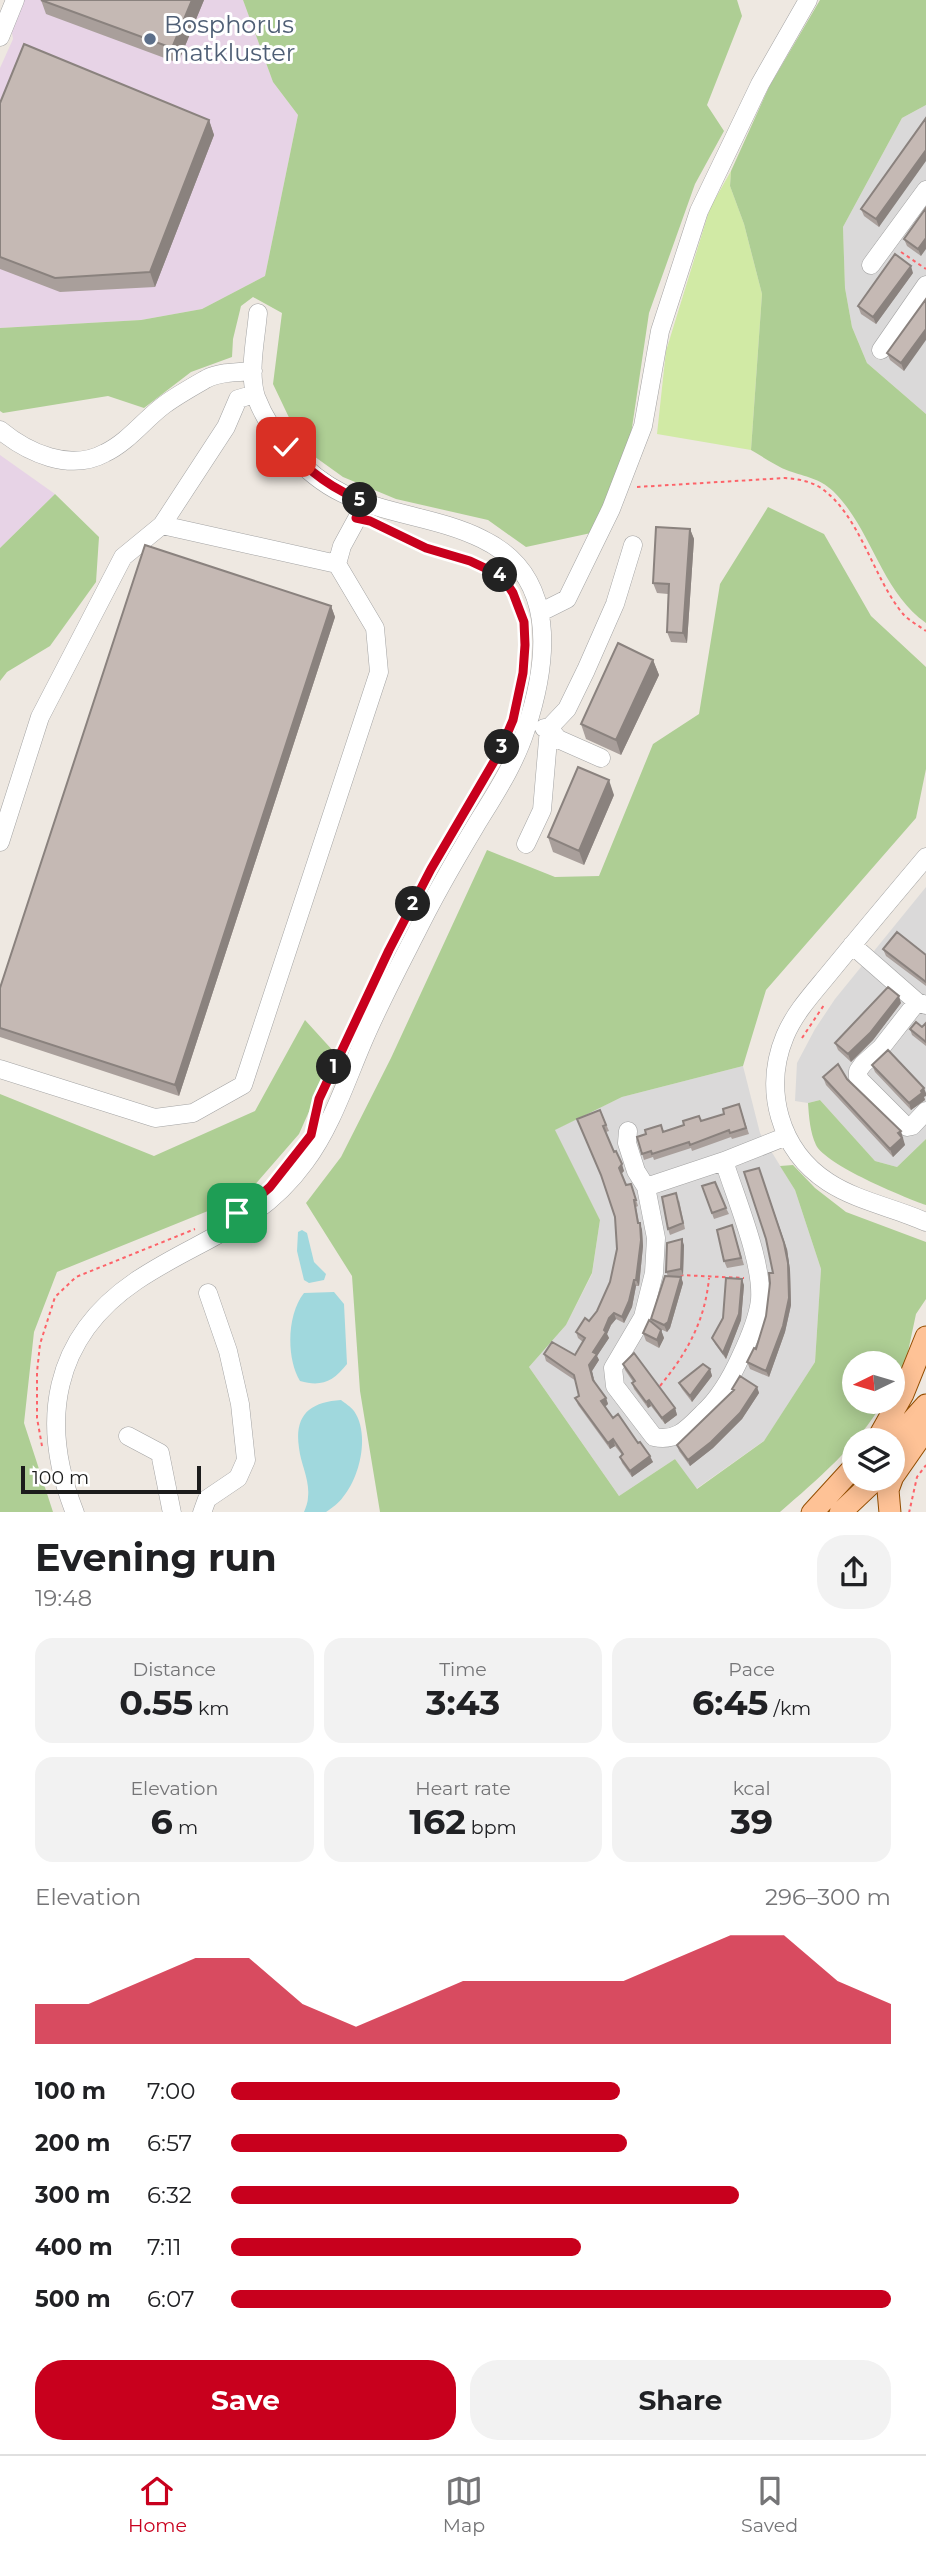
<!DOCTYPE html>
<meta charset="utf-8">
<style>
:root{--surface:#fff;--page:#f2f2f2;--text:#202124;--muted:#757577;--line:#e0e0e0;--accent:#c8001d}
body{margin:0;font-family:Montserrat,sans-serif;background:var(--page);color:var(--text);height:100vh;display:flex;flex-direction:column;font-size:26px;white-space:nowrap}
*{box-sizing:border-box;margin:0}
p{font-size:23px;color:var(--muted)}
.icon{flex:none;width:38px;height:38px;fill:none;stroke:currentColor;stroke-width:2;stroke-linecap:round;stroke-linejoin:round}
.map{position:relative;height:1512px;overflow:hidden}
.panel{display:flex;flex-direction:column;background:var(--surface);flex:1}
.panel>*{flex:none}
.needle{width:46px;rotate:265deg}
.fabs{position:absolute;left:842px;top:1351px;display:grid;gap:14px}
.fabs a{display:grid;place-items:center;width:63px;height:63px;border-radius:50%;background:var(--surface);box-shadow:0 4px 18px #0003;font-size:35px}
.scale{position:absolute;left:21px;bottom:18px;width:180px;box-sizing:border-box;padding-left:7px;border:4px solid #1c1c1c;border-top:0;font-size:19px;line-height:24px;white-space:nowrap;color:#1c1c1c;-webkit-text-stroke:5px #fff;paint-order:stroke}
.pin{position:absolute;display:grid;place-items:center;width:60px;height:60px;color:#fff;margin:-30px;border-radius:14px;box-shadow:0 4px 10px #0006}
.km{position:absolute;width:35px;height:35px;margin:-18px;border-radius:50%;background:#222;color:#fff;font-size:19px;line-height:35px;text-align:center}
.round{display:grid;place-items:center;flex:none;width:74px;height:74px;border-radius:28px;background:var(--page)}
.summary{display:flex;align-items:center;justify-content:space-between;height:119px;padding:0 35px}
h1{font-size:38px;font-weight:700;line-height:52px}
.stats{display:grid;grid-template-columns:repeat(3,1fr);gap:10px;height:119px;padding:7px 35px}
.stats div{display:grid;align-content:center;border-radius:18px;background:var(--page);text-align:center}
.stats b{font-size:35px;font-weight:700}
.stats small{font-size:19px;font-weight:400}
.stats p{font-size:19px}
.chart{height:196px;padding:14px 35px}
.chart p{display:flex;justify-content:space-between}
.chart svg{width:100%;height:126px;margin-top:7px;fill:var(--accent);opacity:.7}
.button{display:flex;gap:14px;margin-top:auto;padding:14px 35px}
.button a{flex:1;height:80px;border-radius:28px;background:var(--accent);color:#fff;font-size:28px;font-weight:700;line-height:80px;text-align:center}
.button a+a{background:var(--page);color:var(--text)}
ul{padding:0 35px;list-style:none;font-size:23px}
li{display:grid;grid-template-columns:112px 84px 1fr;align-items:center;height:52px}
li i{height:18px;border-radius:9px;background:var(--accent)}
.menu{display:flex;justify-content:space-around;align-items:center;height:98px;border-top:2px solid var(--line);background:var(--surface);font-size:19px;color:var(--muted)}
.menu a{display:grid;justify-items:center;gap:4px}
.menu .current{color:var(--accent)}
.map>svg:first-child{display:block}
.residential{fill:#dad9d9}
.industrial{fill:#e7d3e6}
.grass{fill:#d1eaa5}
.forest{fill:#aece94}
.water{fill:#a0d8dd}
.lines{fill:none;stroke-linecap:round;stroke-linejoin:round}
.minor-casing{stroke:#a3a3a3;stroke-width:19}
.major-casing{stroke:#944e00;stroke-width:23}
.path{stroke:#fd6369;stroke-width:2;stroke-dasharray:3.5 3.5;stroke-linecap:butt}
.minor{stroke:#fff;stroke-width:18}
.major{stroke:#fec296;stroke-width:21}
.wall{fill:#a99f9b}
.shaded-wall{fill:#8a827e}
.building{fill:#c5b9b4;stroke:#8a827e;stroke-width:2}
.route-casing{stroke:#fff;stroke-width:14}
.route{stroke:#c8001d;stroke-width:9}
.service-dot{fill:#5c6f8a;stroke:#fff;stroke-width:2.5}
.labels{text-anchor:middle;stroke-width:6;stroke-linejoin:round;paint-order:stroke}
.service-label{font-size:24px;fill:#4e5e75;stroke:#fff;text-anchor:start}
</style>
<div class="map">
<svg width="926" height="1513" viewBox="0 0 926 1513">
<rect width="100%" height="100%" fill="#eee8e1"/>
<path class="residential" d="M926 105V414L867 363 852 327 845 288 843 227 902 118Z
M926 887V1139L897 1167 875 1161 820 1100 808 1103 795 1101 797 1063 815 1029 835 999Z
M743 1066 760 1133 795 1190 821 1269 815 1362 765 1440 696 1489 675 1459 619 1496 529 1367 566 1325 592 1274 600 1220 554 1130 622 1097Z"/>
<path class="industrial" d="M7 0H243L273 82 298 115 265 276 202 309 141 320 0 328V68L13 39Z
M0 455 55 494 0 548Z"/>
<path class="grass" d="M731 171 730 186 744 224 762 294 751 450 657 434 666 351 710 208Z"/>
<path class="forest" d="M243 0H737L742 16 707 105 724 131 695 184 649 313 630 441 591 533 526 547 488 520 396 499 343 477 304 449 273 384 282 313 253 297 241 306 233 339 232 357 191 372 144 408 108 396 3 413 0 411V328L141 320 202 309 265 276 298 115 273 82Z
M820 0H926V105L902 118 843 227 845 288 852 327 867 363 926 414V623C880 590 872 529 833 491 819 478 806 477 789 471 776 466 763 457 751 450L762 294 744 224 730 186 731 171 769 87Z
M55 494 99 537 96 582 50 646 7 672 0 681V548Z
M768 507 824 534 871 616 926 667V769L916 818 766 990 743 1066 622 1097 555 1130 600 1220 592 1273 566 1325 529 1367 619 1496 675 1459 697 1489 764 1441 815 1362 821 1269 795 1190 780 1166 793 1165 815 1188 846 1212 926 1242V1299L916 1314 906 1361 893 1384 892 1363H854V1402H883C858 1445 817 1480 780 1512H380L360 1391 352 1276 306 1203 341 1157 391 1058 487 850 555 877 599 876 653 744 699 714 720 584Z
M305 1020 335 1053 299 1134 245 1196 57 1272 34 1332 24 1423 53 1512H0V1094L154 1156 255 1111Z
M820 1100 875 1161 897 1167 926 1139V1205C903 1197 826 1165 816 1145 810 1132 809 1117 808 1103Z"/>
<path class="water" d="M302 1230 307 1233 314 1262 326 1274 324 1280 309 1283 304 1280 297 1251 298 1232Z
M334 1292 344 1304 347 1364C333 1382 321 1387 300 1381 286 1358 287 1314 304 1293Z
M341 1400C345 1403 351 1407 354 1411 370 1434 360 1477 343 1497 339 1503 332 1508 326 1512H304C306 1507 308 1502 308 1497 310 1480 301 1465 299 1448 294 1415 310 1402 341 1400Z"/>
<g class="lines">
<defs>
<path id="minor" d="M0 37 15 0
M871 265 926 190
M881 350 926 285
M0 430C28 453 70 472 105 453 128 442 144 420 164 405 176 396 192 387 206 379 219 372 238 372 253 371
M337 564 342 546 366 502
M541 612 567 599 611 509 643 426 660 331 699 211 760 84 808 0
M544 728H549L558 739 601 758
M0 842 40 717 123 557 162 525
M526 844 542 810 549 728 567 709 586 670 615 604 633 545
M926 857C894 895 862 933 831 971 814 992 795 1012 785 1036 763 1089 779 1150 828 1182 857 1201 895 1208 926 1222
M852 945 917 1002 926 1005
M917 1002 881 1048 863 1064 858 1071V1078L907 1127 912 1126 926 1111
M0 1069 155 1118 193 1113 243 1085 379 672 375 628 337 564 162 525 226 427 238 399 255 394
M628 1131 627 1143 636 1171 646 1187 656 1238 654 1273 643 1317 613 1368 615 1386 654 1437C677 1442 688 1428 703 1413 720 1398 732 1376 741 1356 749 1339 758 1319 760 1300 763 1262 736 1199 724 1161
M646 1187 724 1161 787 1136
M128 1436 160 1453 172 1513
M75 1513C39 1423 52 1338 136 1281 198 1239 258 1227 305 1162 331 1127 345 1084 362 1044 378 1006 397 970 416 933 434 896 455 860 476 825 495 794 515 764 526 729 548 662 559 576 482 539 438 517 386 515 342 493 305 475 271 436 256 397 248 372 256 338 258 313
M202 1513 207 1499 238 1478 246 1460 240 1404 228 1351 208 1293"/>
<path id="major" d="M877 1440 903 1394 926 1337
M892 1443 926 1405
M892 1478 926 1429
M812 1513 854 1467
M840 1513 876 1479
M890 1513 888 1490 892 1479"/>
</defs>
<use href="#minor" class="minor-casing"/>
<use href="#major" class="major-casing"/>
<path class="path" d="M901 252 926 269
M637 487 785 478C798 479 810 481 821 488 861 516 873 579 904 615 910 621 919 626 926 631
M374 522C391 531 409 542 427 549 448 556 470 559 489 569 537 592 525 660 517 702
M423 884 499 753 509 730
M381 965 406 917
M802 1038 824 1005
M316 1112 319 1099 352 1027
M680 1275 744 1278
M660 1386C687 1353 705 1321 709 1278
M42 1446 37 1418V1372L40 1344 55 1297 76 1277 195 1229
M909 1513 917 1477 926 1465"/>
<use href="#minor" class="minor"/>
<use href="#major" class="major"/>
</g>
<path class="wall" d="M41 0H204L178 63 46 14Z
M0 103 209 120 214 135 155 287 60 292 0 269Z
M926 118 879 227 864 216 861 209Z
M926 208 921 256 907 246 904 239Z
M913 273 876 324 861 314 858 306Z
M926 299 904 371 890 360 887 353Z
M690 529 694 539 687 643 671 642 667 632 668 594 657 593 653 583Z
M331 606 335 617 179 1096 0 1037V988Z
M653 660 659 675 621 755 586 739 581 724Z
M614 795 584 865 553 852 548 837Z
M883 949 926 955V986L886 956Z
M901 1003 873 1040 851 1062 838 1050 835 1043Z
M926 1023V1046L912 1035 910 1029 922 1027Z
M872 1065 924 1097 925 1100 911 1110 875 1072Z
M823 1077 847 1079 903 1138 902 1139 905 1145 893 1157 826 1085Z
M739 1104 749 1134 732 1139 731 1137 692 1151 691 1148 654 1160 653 1157 644 1160 637 1137 663 1132 701 1121 724 1114Z
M600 1110 609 1131 606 1132 614 1152 624 1171 621 1174 626 1185 633 1190 638 1206 636 1207 639 1223 642 1230 643 1246 639 1286H636L632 1307 624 1323 616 1319 611 1325 607 1334 609 1338 597 1356 599 1360 592 1371 594 1382 606 1398 608 1404 605 1407 613 1418 638 1443 653 1462 632 1477 622 1463 620 1457 622 1455 615 1446 610 1449 578 1405 575 1398 579 1396 576 1381 546 1361 544 1354 575 1355 583 1342 578 1338 576 1332 589 1321 597 1311 610 1282 617 1249 615 1217Z
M702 1186 726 1208 729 1214 714 1219Z
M679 1200 685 1229 670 1235 668 1229Z
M732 1225 744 1265 727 1268 724 1261Z
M684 1245 683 1275 676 1277H681L683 1283 670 1328 667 1332 658 1328 661 1330 664 1338 659 1348 646 1341 643 1333 652 1323 651 1319 668 1276 666 1272Z
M787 1249 790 1270 791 1305 785 1332 769 1377 750 1369 747 1362 756 1349 766 1316 773 1273Z
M744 1285 741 1320 726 1359 715 1344 712 1338Z
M623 1364 675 1408 677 1415 665 1424 651 1406 648 1408 634 1389 632 1383 633 1382 625 1370Z
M710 1369 712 1376 692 1402 682 1389 679 1383Z
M757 1387 759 1393 742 1419 713 1448 690 1466 679 1451 677 1445 733 1392 732 1389Z"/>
<path class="shaded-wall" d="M192 0H204L178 63 172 48Z
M209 120 214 135 155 287 150 272Z
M926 150V161L879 227 876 219Z
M926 238V249L921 256 918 249Z
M911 266 913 273 876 324 873 317Z
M926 329V340L904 371 901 363Z
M690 529 694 539 687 643 683 633Z
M331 606 335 617 179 1096 175 1085Z
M653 660 659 675 621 755 616 740Z
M609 780 614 795 584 865 579 851Z
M899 996 901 1003 873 1040 851 1062 848 1054Z
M924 1088 926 1093V1096L924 1097 925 1100 911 1110 909 1103Z
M901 1131 905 1145 893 1157 890 1149 898 1133Z
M622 1164 624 1171 621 1174 619 1168Z
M759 1168 787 1249 790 1270 791 1305 785 1332 769 1377 766 1371 783 1326Z
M640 1223 642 1230 643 1246 639 1286 636 1280Z
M682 1239 684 1245 683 1275 681 1269Z
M681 1277 683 1283 670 1328 667 1332 664 1325Z
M742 1279 744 1285 741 1320 726 1359 723 1353Z
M634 1280 636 1286 632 1307 624 1323 622 1317Z
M614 1313 616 1319 611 1325 607 1334 609 1338 597 1356 599 1360 592 1371 596 1387 589 1365 593 1352 609 1318Z
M661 1330 664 1338 659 1348 657 1340Z
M710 1369 712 1376 692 1402 690 1396Z
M757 1387 759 1393 742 1419 713 1448 690 1466 688 1460Z
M606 1398 608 1404 603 1408 601 1401Z
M649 1400 651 1406 648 1408 646 1402Z
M675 1408 677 1415 665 1424 662 1418Z
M613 1439 615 1446 610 1449 608 1443Z
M650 1456 653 1462 632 1477 630 1471Z"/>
<path class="building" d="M41 0H192L172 48Z
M24 44 209 120 150 272 55 278 0 257V103Z
M926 118V150L876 219 861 209Z
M926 208V238L918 249 904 239Z
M895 254 911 266 873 317 858 306Z
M926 299V329L901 363 887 353Z
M656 527 690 529 683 633 667 632 669 584 653 583Z
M145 545 331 606 175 1085 0 1028V988Z
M618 643 653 660 616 740 581 724Z
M578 767 609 780 579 851 548 837Z
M897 932 926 955V982L883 949Z
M888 987 899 996 870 1033 848 1054 835 1043Z
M916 1022 922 1027 926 1023V1042L910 1029Z
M888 1050 924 1088 921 1091 922 1093 909 1103 872 1065Z
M838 1064 847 1079 901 1131 898 1133 902 1138 890 1149 823 1077Z
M739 1104 746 1128 730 1133 729 1130 690 1145 689 1142 652 1154 651 1151 642 1154 637 1137 646 1134 645 1130 661 1125 663 1132 684 1125 683 1121 699 1116 701 1121 724 1114 723 1109Z
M600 1110 606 1125 603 1126 614 1152 616 1151 622 1164 619 1168 626 1185 631 1184 636 1200H634L638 1223H640L641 1240 636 1280H634L629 1301 622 1317 614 1313 609 1318 604 1330 606 1332 593 1352 597 1354 589 1365 593 1380 606 1398 601 1401 613 1418 618 1414 638 1443 640 1442 650 1456 630 1471 620 1457 623 1454 613 1439 608 1443 575 1398 579 1396 574 1375 544 1354 552 1342 575 1355 585 1338 576 1332 585 1318 589 1321 597 1311 610 1282 617 1249 615 1217 601 1175 577 1119Z
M759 1168 784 1243 788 1263 789 1298 783 1326 766 1371 747 1362 754 1348 756 1349 766 1316 770 1283 769 1273H773L766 1239 744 1172Z
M715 1182 726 1208 712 1213 702 1186Z
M676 1193 683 1223 668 1229 662 1197Z
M732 1225 741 1258 724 1261 717 1230Z
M682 1239 681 1269 666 1272 667 1243Z
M665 1276 681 1277 668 1322 664 1325 651 1319Z
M726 1278 742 1279 739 1314 723 1353 712 1338 723 1318Z
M649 1320 661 1330 657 1340 643 1333Z
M634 1353 675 1408 662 1418 649 1400 646 1402 632 1383 635 1381 623 1364Z
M703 1364 710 1369 690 1396 679 1383Z
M740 1376 757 1387 740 1413 711 1442 688 1460 677 1445 734 1390 732 1389Z"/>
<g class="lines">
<defs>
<path id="route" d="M237 1213 247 1207 270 1187 311 1135 319 1099 389 950 431 869 499 753 513 720 523 673 525 645 524 622 513 593 502 576 470 561 426 548 370 521 356 518 366 502C333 490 310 472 286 447"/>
</defs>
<use href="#route" class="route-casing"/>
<use href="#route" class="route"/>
</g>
<circle class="service-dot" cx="150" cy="39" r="7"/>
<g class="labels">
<g class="service-label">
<text x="164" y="33">Bosphorus<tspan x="164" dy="28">matkluster</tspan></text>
</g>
</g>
</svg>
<div class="fabs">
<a><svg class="needle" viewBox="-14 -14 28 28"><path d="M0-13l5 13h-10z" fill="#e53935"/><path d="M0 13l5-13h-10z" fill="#757577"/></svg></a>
<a><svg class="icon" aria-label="layers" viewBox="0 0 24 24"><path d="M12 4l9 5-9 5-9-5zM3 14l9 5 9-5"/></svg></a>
</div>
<div class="scale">100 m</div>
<div class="pin" style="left:237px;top:1213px;background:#1e9e55"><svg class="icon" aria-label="arrive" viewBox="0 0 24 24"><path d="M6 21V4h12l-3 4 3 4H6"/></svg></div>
<div class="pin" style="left:286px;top:447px;background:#d93025"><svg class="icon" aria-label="check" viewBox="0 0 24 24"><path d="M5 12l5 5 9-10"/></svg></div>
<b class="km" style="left:334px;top:1067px">1</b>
<b class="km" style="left:413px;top:904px">2</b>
<b class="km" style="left:502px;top:747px">3</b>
<b class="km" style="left:500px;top:575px">4</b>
<b class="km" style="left:360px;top:500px">5</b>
</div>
<section class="panel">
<div class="summary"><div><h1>Evening run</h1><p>19:48</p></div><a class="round"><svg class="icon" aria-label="share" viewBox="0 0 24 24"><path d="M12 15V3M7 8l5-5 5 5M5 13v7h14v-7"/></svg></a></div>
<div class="stats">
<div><p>Distance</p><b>0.55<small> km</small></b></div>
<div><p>Time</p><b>3:43</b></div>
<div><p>Pace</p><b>6:45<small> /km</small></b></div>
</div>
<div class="stats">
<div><p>Elevation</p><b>6<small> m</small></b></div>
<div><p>Heart rate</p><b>162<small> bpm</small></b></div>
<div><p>kcal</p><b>39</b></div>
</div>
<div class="chart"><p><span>Elevation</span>296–300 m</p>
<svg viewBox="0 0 160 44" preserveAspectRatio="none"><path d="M0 44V30L10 30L20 22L30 14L40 14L50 30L60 38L70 30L80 22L90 22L100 22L110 22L120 14L130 6L140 6L150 22L160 30V44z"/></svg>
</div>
<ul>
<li><b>100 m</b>7:00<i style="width:59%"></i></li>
<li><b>200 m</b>6:57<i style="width:60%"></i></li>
<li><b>300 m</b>6:32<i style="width:77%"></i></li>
<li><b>400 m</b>7:11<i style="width:53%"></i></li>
<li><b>500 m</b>6:07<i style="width:100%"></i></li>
</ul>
<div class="button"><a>Save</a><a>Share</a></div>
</section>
<nav class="menu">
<a class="current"><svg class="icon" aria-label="home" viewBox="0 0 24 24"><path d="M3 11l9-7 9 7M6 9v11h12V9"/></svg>Home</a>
<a><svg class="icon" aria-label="map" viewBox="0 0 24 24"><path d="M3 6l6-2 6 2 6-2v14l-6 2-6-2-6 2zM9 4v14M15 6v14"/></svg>Map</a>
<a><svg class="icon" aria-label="saved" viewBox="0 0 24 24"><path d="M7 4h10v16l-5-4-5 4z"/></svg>Saved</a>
</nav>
